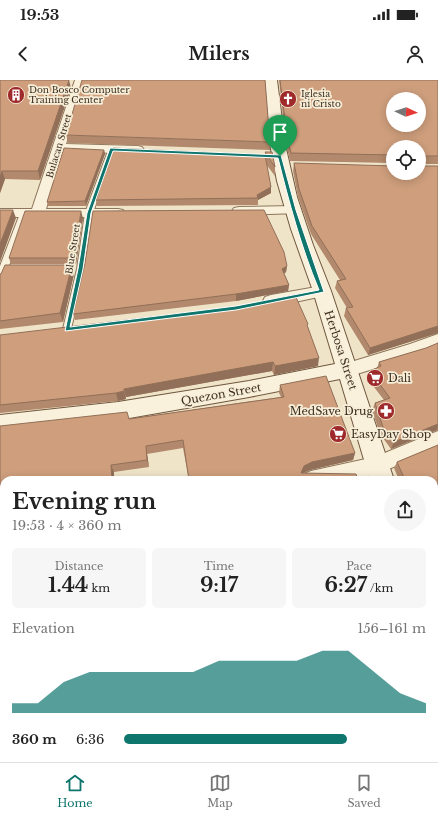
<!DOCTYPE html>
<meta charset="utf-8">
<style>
:root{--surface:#fff;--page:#f6f6f6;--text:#222;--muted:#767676;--line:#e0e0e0;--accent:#0f766e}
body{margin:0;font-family:"Libre Baskerville",serif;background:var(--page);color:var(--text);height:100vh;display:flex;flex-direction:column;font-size:15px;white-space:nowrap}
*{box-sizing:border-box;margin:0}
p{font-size:13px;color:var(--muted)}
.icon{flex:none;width:22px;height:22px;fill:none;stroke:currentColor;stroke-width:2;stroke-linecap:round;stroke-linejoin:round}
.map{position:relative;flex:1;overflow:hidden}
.side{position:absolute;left:0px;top:396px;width:438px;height:286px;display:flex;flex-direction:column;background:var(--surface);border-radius:12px 12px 0 0;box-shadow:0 2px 10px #0003}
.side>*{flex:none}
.needle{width:26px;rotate:94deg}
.fabs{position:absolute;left:386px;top:12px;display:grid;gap:8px}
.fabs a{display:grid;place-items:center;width:40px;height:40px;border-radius:50%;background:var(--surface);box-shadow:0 2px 10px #0003;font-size:20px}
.pin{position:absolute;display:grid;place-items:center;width:34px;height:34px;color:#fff;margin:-41px -17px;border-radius:50% 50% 50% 0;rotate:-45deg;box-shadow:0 0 4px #0007}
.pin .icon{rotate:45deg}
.round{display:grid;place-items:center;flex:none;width:42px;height:42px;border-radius:21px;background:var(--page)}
.summary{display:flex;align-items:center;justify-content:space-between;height:68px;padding:0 12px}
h1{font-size:22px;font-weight:700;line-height:30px}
.stats{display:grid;grid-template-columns:repeat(3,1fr);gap:6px;height:68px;padding:4px 12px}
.stats div{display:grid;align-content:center;border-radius:6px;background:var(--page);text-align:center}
.stats b{font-size:20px;font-weight:700}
.stats small{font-size:11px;font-weight:400}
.stats p{font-size:11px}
.chart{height:112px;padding:8px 12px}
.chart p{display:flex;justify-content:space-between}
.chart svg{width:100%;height:72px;margin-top:4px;fill:var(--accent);opacity:.7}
ul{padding:0 12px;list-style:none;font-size:13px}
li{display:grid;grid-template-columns:64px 48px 1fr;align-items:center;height:30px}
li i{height:10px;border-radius:5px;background:var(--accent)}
.status{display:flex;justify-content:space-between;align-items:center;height:28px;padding:0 20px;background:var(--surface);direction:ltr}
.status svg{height:11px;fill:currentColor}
header{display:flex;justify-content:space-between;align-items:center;height:52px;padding:0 12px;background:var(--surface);font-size:18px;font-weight:700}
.menu{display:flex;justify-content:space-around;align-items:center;height:56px;border-top:1px solid var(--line);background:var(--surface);font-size:11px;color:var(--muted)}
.menu a{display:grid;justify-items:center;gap:2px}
.menu .current{color:var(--accent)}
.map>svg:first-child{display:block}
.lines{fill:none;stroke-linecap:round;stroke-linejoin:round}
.lane-casing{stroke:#8d765c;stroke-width:2}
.street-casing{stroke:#8d765c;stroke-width:2}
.secondary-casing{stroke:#6f573f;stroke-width:2}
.lane{fill:#faf1dc;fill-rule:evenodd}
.street{fill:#faf1dc;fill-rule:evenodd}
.secondary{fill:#faf1dc;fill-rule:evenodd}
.wall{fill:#b2896c}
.shaded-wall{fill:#916f58}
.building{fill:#cf9f7d;stroke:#916f58;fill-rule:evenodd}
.route{fill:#0f766e;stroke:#fff;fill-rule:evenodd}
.labels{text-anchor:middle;stroke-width:3.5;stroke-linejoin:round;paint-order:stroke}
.far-poi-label{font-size:9px;fill:#3d2e20;stroke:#f7eed8;text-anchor:start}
.far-street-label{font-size:9px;fill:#3d2e20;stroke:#f7eed8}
.street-label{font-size:11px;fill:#3d2e20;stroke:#f7eed8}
.poi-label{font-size:11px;fill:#3d2e20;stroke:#f7eed8;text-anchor:start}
</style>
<div class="status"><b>19:53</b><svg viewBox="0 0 49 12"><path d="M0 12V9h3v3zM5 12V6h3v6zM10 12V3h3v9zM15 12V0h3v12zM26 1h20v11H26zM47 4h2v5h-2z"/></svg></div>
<header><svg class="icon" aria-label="back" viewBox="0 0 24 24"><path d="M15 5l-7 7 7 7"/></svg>Milers<svg class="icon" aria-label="person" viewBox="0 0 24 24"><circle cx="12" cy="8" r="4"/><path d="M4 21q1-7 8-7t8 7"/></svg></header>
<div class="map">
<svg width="438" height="682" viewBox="0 0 438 682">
<rect width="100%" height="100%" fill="#f0e4c8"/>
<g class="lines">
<defs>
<path id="lane" d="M109 68 114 69 93 133 85 189 71 249 67 252 63 249 77 189 85 133Z
M21 131H27L28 133 9 186H17L21 189 17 192H7L3 202 0 203V186Z
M166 678H180V682H166Z
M299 678H313L314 682H300Z"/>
<path id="street" d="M75 0H85L66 64 138 66 142 67 144 70 142 73 138 74 64 71 46 129H118L123 130 125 133 123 136 118 137H0V129H32Z
M294 126 299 127 301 130 299 133 239 135 234 134 232 131 234 128 239 127Z
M322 206 328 207 330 211 328 215 271 227 265 225 263 221 265 217 271 215Z
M438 254V267L422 274 347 297 341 295 338 290 341 285 410 264Z
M438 351V368L377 394 350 400H301L304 394 311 391 375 377Z
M4 439V459L0 460V440Z"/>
<path id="secondary" d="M265 0H277L285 64 297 117 313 165 331 211 394 400H370L340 299 249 317 118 340 0 353V335L118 322 249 301 335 284 313 211 291 149 277 101 270 64Z
M434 539 438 541V579L434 577Z"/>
</defs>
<use href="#lane" class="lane-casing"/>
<use href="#street" class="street-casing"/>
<use href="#secondary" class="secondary-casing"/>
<use href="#lane" class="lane"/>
<use href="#street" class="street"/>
<use href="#secondary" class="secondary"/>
</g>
<path class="wall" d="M0 0 71 8 40 100 5 99 0 113Z
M279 0H438V84H420V86H438V253L368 275 344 236 346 228H347L335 208 337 201 340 200 311 154 298 117 293 91 294 83 419 93 393 67V83L290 81 286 64Z
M66 55 270 62V70L68 63Z
M104 70 105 74 86 126H48L47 122Z
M265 72 275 87V96L266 84 271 107V113L258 120V125L97 126 96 120 265 77Z
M83 138 76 184H11L9 178Z
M72 185 74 194 63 242 0 249V194Z
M287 186 286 192 284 194 289 205 288 211 236 221 75 240 73 234Z
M308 247 318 286 274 295 272 291 126 317V319L118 321 0 333V255Z
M438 263V350H437L391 369 380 354 372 330 375 323 384 320 367 298 370 291 377 288 379 282 426 268Z
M280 305 355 373 353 380 310 390 303 393 358 400H189L183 368 147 374 149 387 114 392 4 400V678H164L0 682 1 438 0 439V346L129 339 281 317 279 313Z
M438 365V513L434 501V400H399L394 388 397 382Z
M314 678H434L315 682Z"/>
<path class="shaded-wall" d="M69 0 71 8 40 100 38 91Z
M104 70 105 74 86 126 85 121Z
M2 91 5 99 0 113V97Z
M271 107V113L258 120V118L257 115Z
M13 130 16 138 0 182V164Z
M81 131 83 138 76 184 74 178Z
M72 185 74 194 63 242 60 233Z
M287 186 286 192 281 195 282 189Z
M289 205 288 211 236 221V214Z
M438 246V253L368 275 370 268Z
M319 278 318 286 274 295 275 286Z
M273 282 272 291 126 317 124 309Z
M124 311 126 319 118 321 116 313Z
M438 344 437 350 391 369 394 362Z
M146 366 147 374 149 387 147 380Z
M355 373 353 380 310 390 303 393H301L304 386 312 382Z
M111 385 114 392V400H112Z"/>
<path class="building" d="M0 0H69L38 91H2L0 97Z
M82 0H265L270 62 66 55Z
M280 0H438V76H420V86H438V246L370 268 346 228 353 227 337 201 346 199 312 146 299 109 294 83 393 86V93H419V67H393V75L291 73 287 56ZM393 19H419V45H393Z
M64 68 104 70 85 121 47 122Z
M113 68 265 75 271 107 257 115 258 118 96 120Z
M265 72H272L275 87Z
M0 130H13L0 164Z
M264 130 284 172 287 186 282 189 289 205 236 214 73 234 85 183 93 131Z
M25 131H81L74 178H9Z
M5 185H72L60 233 0 241V194H1Z
M295 215 308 244 307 245 319 278 275 286 273 282 124 309V311L116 313 0 325V255L236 227Z
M438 263V344L394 362 383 347 375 323 390 318 370 291 381 286 379 282 426 268Z
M326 296 355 373 312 382 304 386 301 393 356 394 358 400H189L183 360 146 366 147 380 111 385 112 400H4V678H163V682H175H0V453H1V432H0V346L127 332 129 339 284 317 280 305Z
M438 365V494L434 483V400H405L397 382Z
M434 627 438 642V682H317L318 680 317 678H434Z
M180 678H300L301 682H312H179Z"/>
<path class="route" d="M110 68 281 75 296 130 324 212 236 230 65 251 78 189 87 133ZM113 71 278 78C289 122 301 167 319 210L236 226 70 247 83 189 91 133Z"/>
<defs>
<symbol id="building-disc" viewBox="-11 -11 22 22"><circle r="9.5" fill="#9e2a2b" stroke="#f7eed8"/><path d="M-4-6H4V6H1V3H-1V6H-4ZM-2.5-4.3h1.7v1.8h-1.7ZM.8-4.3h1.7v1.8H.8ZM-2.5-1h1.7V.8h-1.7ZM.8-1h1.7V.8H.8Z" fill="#fff"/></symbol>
<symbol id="church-disc" viewBox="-11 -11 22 22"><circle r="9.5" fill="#9e2a2b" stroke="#f7eed8"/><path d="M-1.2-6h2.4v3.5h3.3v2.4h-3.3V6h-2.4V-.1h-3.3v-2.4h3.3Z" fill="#fff"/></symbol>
<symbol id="supermarket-disc" viewBox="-11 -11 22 22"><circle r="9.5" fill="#9e2a2b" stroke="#f7eed8"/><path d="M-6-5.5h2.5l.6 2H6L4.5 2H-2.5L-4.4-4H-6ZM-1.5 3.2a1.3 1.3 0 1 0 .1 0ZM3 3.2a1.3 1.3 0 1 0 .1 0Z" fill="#fff"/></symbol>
<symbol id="pharmacy-disc" viewBox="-11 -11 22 22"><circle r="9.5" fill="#9e2a2b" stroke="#f7eed8"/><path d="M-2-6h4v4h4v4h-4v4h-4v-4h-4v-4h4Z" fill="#fff"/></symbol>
</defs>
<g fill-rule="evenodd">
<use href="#building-disc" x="6" y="5" width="20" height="20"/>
<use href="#church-disc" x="278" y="9" width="20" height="20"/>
<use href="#supermarket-disc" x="365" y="288" width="20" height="20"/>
<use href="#pharmacy-disc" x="376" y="321" width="20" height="20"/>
<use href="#supermarket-disc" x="328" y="344" width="20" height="20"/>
</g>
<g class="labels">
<g class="far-poi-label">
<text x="29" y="13">Don Bosco Computer<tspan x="29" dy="10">Training Center</tspan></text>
<text x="301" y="17">Iglesia<tspan x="301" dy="10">ni Cristo</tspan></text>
</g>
<g class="far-street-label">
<text transform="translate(59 66) rotate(-73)" y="3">Bulacan Street</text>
<text transform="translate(73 169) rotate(-81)" y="3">Blue Street</text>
</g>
<g class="street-label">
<text transform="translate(341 270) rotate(72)" y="4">Herbosa Street</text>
<text transform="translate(221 314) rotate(-10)" y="4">Quezon Street</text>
</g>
<g class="poi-label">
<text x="388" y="302">Dali</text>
<text x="373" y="335" text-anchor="end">MedSave Drug</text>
<text x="351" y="358">EasyDay Shop</text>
</g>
</g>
</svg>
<div class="fabs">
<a><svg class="needle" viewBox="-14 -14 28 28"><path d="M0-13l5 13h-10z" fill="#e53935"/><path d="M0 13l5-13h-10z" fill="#767676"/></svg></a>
<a><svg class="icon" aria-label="locate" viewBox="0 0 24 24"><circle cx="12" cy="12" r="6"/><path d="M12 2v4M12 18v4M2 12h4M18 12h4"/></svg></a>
</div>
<div class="pin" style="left:280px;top:76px;background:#1e9e55"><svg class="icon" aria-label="arrive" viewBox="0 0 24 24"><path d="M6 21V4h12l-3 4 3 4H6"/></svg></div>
<section class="side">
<div class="summary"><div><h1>Evening run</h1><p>19:53 · 4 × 360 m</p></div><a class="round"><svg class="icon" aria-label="share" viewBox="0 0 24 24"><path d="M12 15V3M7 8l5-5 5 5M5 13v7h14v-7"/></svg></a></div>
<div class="stats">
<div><p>Distance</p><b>1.44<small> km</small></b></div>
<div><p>Time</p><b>9:17</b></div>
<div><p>Pace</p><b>6:27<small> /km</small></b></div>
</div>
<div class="chart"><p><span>Elevation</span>156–161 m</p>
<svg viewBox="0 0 160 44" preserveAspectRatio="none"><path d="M0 44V38L10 38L20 25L30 19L40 19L50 19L60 19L70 19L80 12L90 12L100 12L110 12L120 6L130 6L140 19L150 32L160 38V44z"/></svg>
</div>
<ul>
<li><b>360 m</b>6:36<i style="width:74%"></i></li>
</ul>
</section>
</div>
<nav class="menu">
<a class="current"><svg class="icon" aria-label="home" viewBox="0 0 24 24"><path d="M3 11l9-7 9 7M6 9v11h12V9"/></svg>Home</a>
<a><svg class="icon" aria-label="map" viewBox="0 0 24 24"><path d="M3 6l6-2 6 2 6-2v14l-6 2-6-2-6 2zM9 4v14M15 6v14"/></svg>Map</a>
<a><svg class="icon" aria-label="saved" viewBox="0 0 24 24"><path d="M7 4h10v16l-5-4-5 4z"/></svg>Saved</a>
</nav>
